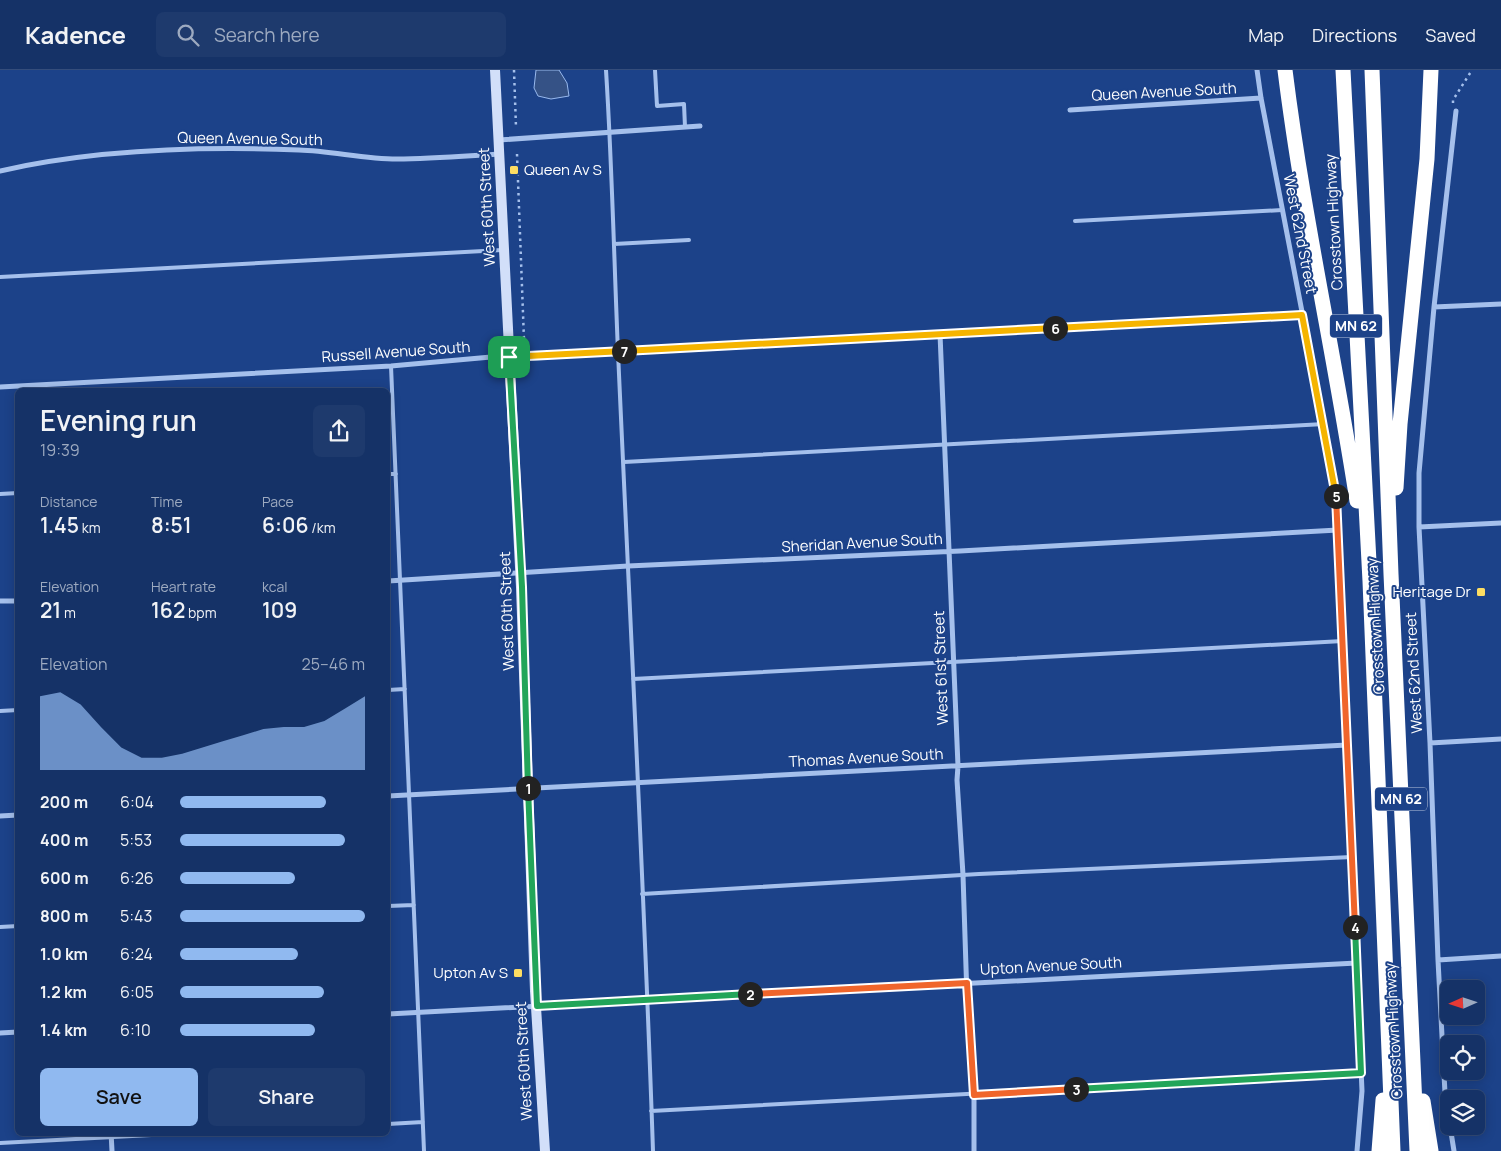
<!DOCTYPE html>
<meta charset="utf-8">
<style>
:root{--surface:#153267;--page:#1e3a6d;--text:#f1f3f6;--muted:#9daac0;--line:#344d7b;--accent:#90b9f0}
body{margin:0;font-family:Manrope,sans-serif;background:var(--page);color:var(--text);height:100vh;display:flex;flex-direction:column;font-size:19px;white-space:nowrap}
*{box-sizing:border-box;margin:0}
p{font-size:16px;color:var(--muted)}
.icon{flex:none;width:28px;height:28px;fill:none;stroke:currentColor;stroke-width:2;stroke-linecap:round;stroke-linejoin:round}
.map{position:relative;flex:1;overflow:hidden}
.side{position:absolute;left:15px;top:318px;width:375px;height:748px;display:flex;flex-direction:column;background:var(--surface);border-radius:8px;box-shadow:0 2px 12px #0003,0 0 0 1px var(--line)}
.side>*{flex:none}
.needle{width:32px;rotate:267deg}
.fabs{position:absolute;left:1440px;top:910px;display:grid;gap:10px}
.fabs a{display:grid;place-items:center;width:45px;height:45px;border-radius:8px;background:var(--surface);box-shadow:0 2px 12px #0003,0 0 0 1px var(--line);font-size:25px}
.pin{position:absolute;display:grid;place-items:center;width:42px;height:42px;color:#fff;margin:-21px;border-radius:10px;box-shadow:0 2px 8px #0006}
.km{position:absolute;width:25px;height:25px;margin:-12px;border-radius:50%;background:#222;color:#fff;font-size:14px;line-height:25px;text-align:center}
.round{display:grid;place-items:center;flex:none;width:52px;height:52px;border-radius:8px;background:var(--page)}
.head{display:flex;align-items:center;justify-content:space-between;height:85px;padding:0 25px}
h1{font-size:28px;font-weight:600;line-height:38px}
.stats{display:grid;grid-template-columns:repeat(3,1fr);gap:8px;height:85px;padding:5px 25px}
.stats div{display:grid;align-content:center}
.stats b{font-size:21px;font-weight:600}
.stats small{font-size:14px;font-weight:400}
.stats p{font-size:14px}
.chart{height:140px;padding:10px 25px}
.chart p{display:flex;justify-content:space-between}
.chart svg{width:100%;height:90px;margin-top:5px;fill:var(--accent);opacity:.7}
.primary-button{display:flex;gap:10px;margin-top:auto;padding:10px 25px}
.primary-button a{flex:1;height:58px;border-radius:8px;background:var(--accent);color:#111;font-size:20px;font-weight:600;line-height:58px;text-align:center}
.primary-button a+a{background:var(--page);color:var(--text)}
ul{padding:0 25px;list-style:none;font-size:16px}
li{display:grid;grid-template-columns:80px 60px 1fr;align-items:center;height:38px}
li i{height:12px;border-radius:6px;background:var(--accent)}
header{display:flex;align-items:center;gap:30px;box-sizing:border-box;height:70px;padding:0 25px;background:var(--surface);border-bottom:1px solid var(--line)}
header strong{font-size:24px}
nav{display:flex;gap:28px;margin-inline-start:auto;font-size:18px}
.search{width:350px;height:45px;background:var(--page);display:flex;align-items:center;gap:12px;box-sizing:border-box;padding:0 18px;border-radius:8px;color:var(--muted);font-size:19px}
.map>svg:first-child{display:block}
.water{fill:#355286;stroke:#98b9ee}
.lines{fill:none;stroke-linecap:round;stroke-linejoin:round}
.path{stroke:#a5c0ec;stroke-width:2.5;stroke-dasharray:2.5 4;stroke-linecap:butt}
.lane{stroke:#a5c0ec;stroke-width:4}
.street{stroke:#a5c0ec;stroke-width:5}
.secondary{stroke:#d2dff9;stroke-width:10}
.highway{stroke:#fff;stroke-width:15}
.split-1-casing{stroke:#fff;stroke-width:10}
.split-2-casing{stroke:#fff;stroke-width:10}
.split-3-casing{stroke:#fff;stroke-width:10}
.split-4-casing{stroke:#fff;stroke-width:10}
.split-5-casing{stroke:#fff;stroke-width:10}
.split-6-casing{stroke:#fff;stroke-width:10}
.split-7-casing{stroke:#fff;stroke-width:10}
.split-8-casing{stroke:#fff;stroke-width:10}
.split-1{stroke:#22a559;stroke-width:6}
.split-2{stroke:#22a559;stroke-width:6}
.split-3{stroke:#f0652b;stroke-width:6}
.split-4{stroke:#22a559;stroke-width:6}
.split-5{stroke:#f0652b;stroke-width:6}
.split-6{stroke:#f5b400;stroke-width:6}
.split-7{stroke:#f5b400;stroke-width:6}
.split-8{stroke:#f5b400;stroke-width:6}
.poi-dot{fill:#fddd62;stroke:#1c4289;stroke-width:2}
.labels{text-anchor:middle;stroke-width:4;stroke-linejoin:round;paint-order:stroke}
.shield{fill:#1c4289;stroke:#bbc6dc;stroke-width:1}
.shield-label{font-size:14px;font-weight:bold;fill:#fff}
.street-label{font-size:15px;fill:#fff;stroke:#1c4289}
.poi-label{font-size:15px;fill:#fff;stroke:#1c4289;text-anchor:end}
</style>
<header>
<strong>Kadence</strong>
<div class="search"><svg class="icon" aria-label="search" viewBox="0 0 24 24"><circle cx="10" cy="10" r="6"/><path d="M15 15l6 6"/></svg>Search here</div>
<nav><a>Map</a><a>Directions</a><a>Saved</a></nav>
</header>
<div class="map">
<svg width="1501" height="1081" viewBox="0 0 1501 1081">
<rect width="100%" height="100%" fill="#1c4289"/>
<path class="water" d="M536 0H559L567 13 569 26 551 29 538 26 534 18Z"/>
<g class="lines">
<path class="path" d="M514 0 516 57
M1453 33V30L1472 0
M517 84 524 270"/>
<path class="lane" d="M606 0C612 94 614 188 618 282 630 549 644 815 653 1081
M655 0 657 36 684 34 685 57
M1075 151 1282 140
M614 174 689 170
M0 207 502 180
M391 296 424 1081
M624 392 1324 354
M388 404H396
M0 424 18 423
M633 609 1343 571
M388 620 405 619
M0 641 18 640
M642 824 979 804 1352 787
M388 836 414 835
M0 857 18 856
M651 1041 1361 1003
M388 1054 423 1052
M0 1073 208 1062"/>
<path class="street" d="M1257 0 1261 28 1336 419 1362 1021 1357 1081
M1070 40 1261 28
M499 70 700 56
M0 101C97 79 199 76 299 80 332 81 364 89 397 89 431 89 466 86 500 84
M1434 237 1501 234
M940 264 958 696 957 710 963 805 967 928 974 1025V1081
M0 317 391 296 491 287 1302 245
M1419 457 1501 453
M388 511 628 496 960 481 1338 460
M0 531H18
M1430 673 1501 669
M388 726 1347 675
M0 746 18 745
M1438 890 1501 886
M388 944 1357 893
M0 963 18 962
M1449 1045 1445 1023 1438 890 1430 673 1419 457V403L1434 237 1456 41
M1450 1056 1454 1081
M111 1062 112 1081"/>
<path class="secondary" d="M495 0 521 517 535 921 545 1081"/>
<path class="highway" d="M1285 0C1303 145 1335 287 1357 431
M1343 0 1370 511 1393 1081
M1372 0 1391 504 1417 1081
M1396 418 1400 354 1427 89 1431 0
M1423 1031 1431 1081
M1379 1081 1383 1030"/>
</g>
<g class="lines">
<defs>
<path id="split-1" d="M509 287 522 517 528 718"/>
<path id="split-2" d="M528 718 537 936 750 924"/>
<path id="split-3" d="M750 924 967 913 974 1025 1076 1019"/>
<path id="split-4" d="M1076 1019 1361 1003 1355 857"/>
<path id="split-5" d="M1336 426 1355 857"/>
<path id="split-6" d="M1055 258 1302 245 1336 426"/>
<path id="split-7" d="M624 281 1055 258"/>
<path id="split-8" d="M509 287 624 281"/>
</defs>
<use href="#split-1" class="split-1-casing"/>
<use href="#split-2" class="split-2-casing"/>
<use href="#split-3" class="split-3-casing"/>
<use href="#split-4" class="split-4-casing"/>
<use href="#split-5" class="split-5-casing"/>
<use href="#split-6" class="split-6-casing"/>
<use href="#split-7" class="split-7-casing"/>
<use href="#split-8" class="split-8-casing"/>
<use href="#split-1" class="split-1"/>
<use href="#split-2" class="split-2"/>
<use href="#split-3" class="split-3"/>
<use href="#split-4" class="split-4"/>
<use href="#split-5" class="split-5"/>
<use href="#split-6" class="split-6"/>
<use href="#split-7" class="split-7"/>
<use href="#split-8" class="split-8"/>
</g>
<g class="poi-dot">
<rect x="509" y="95" width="10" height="10" rx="2.5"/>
<rect x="1476" y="517" width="10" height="10" rx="2.5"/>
<rect x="513" y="898" width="10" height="10" rx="2.5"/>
</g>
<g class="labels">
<g class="shield">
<rect x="1330" y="244.5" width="52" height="23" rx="4"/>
<rect x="1375" y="717.5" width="52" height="23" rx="4"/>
</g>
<g class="shield-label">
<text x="1356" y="261">MN 62</text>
<text x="1401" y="734">MN 62</text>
</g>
<g class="street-label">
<text transform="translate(1164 22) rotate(-3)" y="5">Queen Avenue South</text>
<text transform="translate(250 69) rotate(1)" y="5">Queen Avenue South</text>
<text transform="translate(487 137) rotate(-93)" y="5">West 60th Street</text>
<text transform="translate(1334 152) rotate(-93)" y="5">Crosstown Highway</text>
<text transform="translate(1300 164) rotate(79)" y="5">West 62nd Street</text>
<text transform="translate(396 282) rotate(-4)" y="5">Russell Avenue South</text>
<text transform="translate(862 473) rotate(-3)" y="5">Sheridan Avenue South</text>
<text transform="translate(507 541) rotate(-92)" y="5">West 60th Street</text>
<text transform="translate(1376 556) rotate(-93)" y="5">Crosstown Highway</text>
<text transform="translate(941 598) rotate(-92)" y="5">West 61st Street</text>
<text transform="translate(1414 603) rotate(-93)" y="5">West 62nd Street</text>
<text transform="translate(866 688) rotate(-3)" y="5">Thomas Avenue South</text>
<text transform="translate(1051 896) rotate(-3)" y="5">Upton Avenue South</text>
<text transform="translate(1394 961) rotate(-93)" y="5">Crosstown Highway</text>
<text transform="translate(524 991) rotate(-93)" y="5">West 60th Street</text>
</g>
<g class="poi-label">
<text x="524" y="105" text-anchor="start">Queen Av S</text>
<text x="1471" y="527">Heritage Dr</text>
<text x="508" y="908">Upton Av S</text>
</g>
</g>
</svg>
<div class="fabs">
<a><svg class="needle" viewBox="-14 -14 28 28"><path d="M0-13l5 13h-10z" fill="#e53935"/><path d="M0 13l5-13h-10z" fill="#9daac0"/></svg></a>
<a><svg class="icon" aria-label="locate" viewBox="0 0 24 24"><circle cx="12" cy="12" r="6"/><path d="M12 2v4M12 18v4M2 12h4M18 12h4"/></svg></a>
<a><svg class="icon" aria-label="layers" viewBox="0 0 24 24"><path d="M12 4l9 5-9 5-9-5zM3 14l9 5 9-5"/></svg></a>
</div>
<div class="pin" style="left:509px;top:287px;background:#1e9e55"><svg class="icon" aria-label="arrive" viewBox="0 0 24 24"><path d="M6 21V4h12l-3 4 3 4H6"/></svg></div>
<b class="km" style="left:528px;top:718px">1</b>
<b class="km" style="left:750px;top:924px">2</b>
<b class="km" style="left:1076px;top:1019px">3</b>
<b class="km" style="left:1355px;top:857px">4</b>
<b class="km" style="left:1336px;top:426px">5</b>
<b class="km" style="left:1055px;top:258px">6</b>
<b class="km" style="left:624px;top:281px">7</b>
<section class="side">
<div class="head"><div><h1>Evening run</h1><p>19:39</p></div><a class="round"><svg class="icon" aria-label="share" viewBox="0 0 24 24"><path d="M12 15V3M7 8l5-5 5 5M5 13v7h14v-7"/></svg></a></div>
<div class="stats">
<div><p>Distance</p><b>1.45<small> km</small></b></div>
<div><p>Time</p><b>8:51</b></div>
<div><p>Pace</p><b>6:06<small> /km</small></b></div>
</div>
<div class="stats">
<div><p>Elevation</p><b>21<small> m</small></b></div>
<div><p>Heart rate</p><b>162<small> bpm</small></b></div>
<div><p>kcal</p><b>109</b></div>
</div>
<div class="chart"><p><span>Elevation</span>25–46 m</p>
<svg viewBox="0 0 160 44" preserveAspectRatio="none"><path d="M0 44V8L10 6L20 12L30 23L40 33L50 38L60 38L70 36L80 33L90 30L100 27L110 24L120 23L130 23L140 20L150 14L160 8V44z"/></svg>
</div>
<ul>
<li><b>200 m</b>6:04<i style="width:79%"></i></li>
<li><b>400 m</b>5:53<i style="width:89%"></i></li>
<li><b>600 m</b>6:26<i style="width:62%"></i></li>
<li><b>800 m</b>5:43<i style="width:100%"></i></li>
<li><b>1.0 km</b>6:24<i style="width:64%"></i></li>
<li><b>1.2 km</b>6:05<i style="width:78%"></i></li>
<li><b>1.4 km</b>6:10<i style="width:73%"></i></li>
</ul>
<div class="primary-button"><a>Save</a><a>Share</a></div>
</section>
</div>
